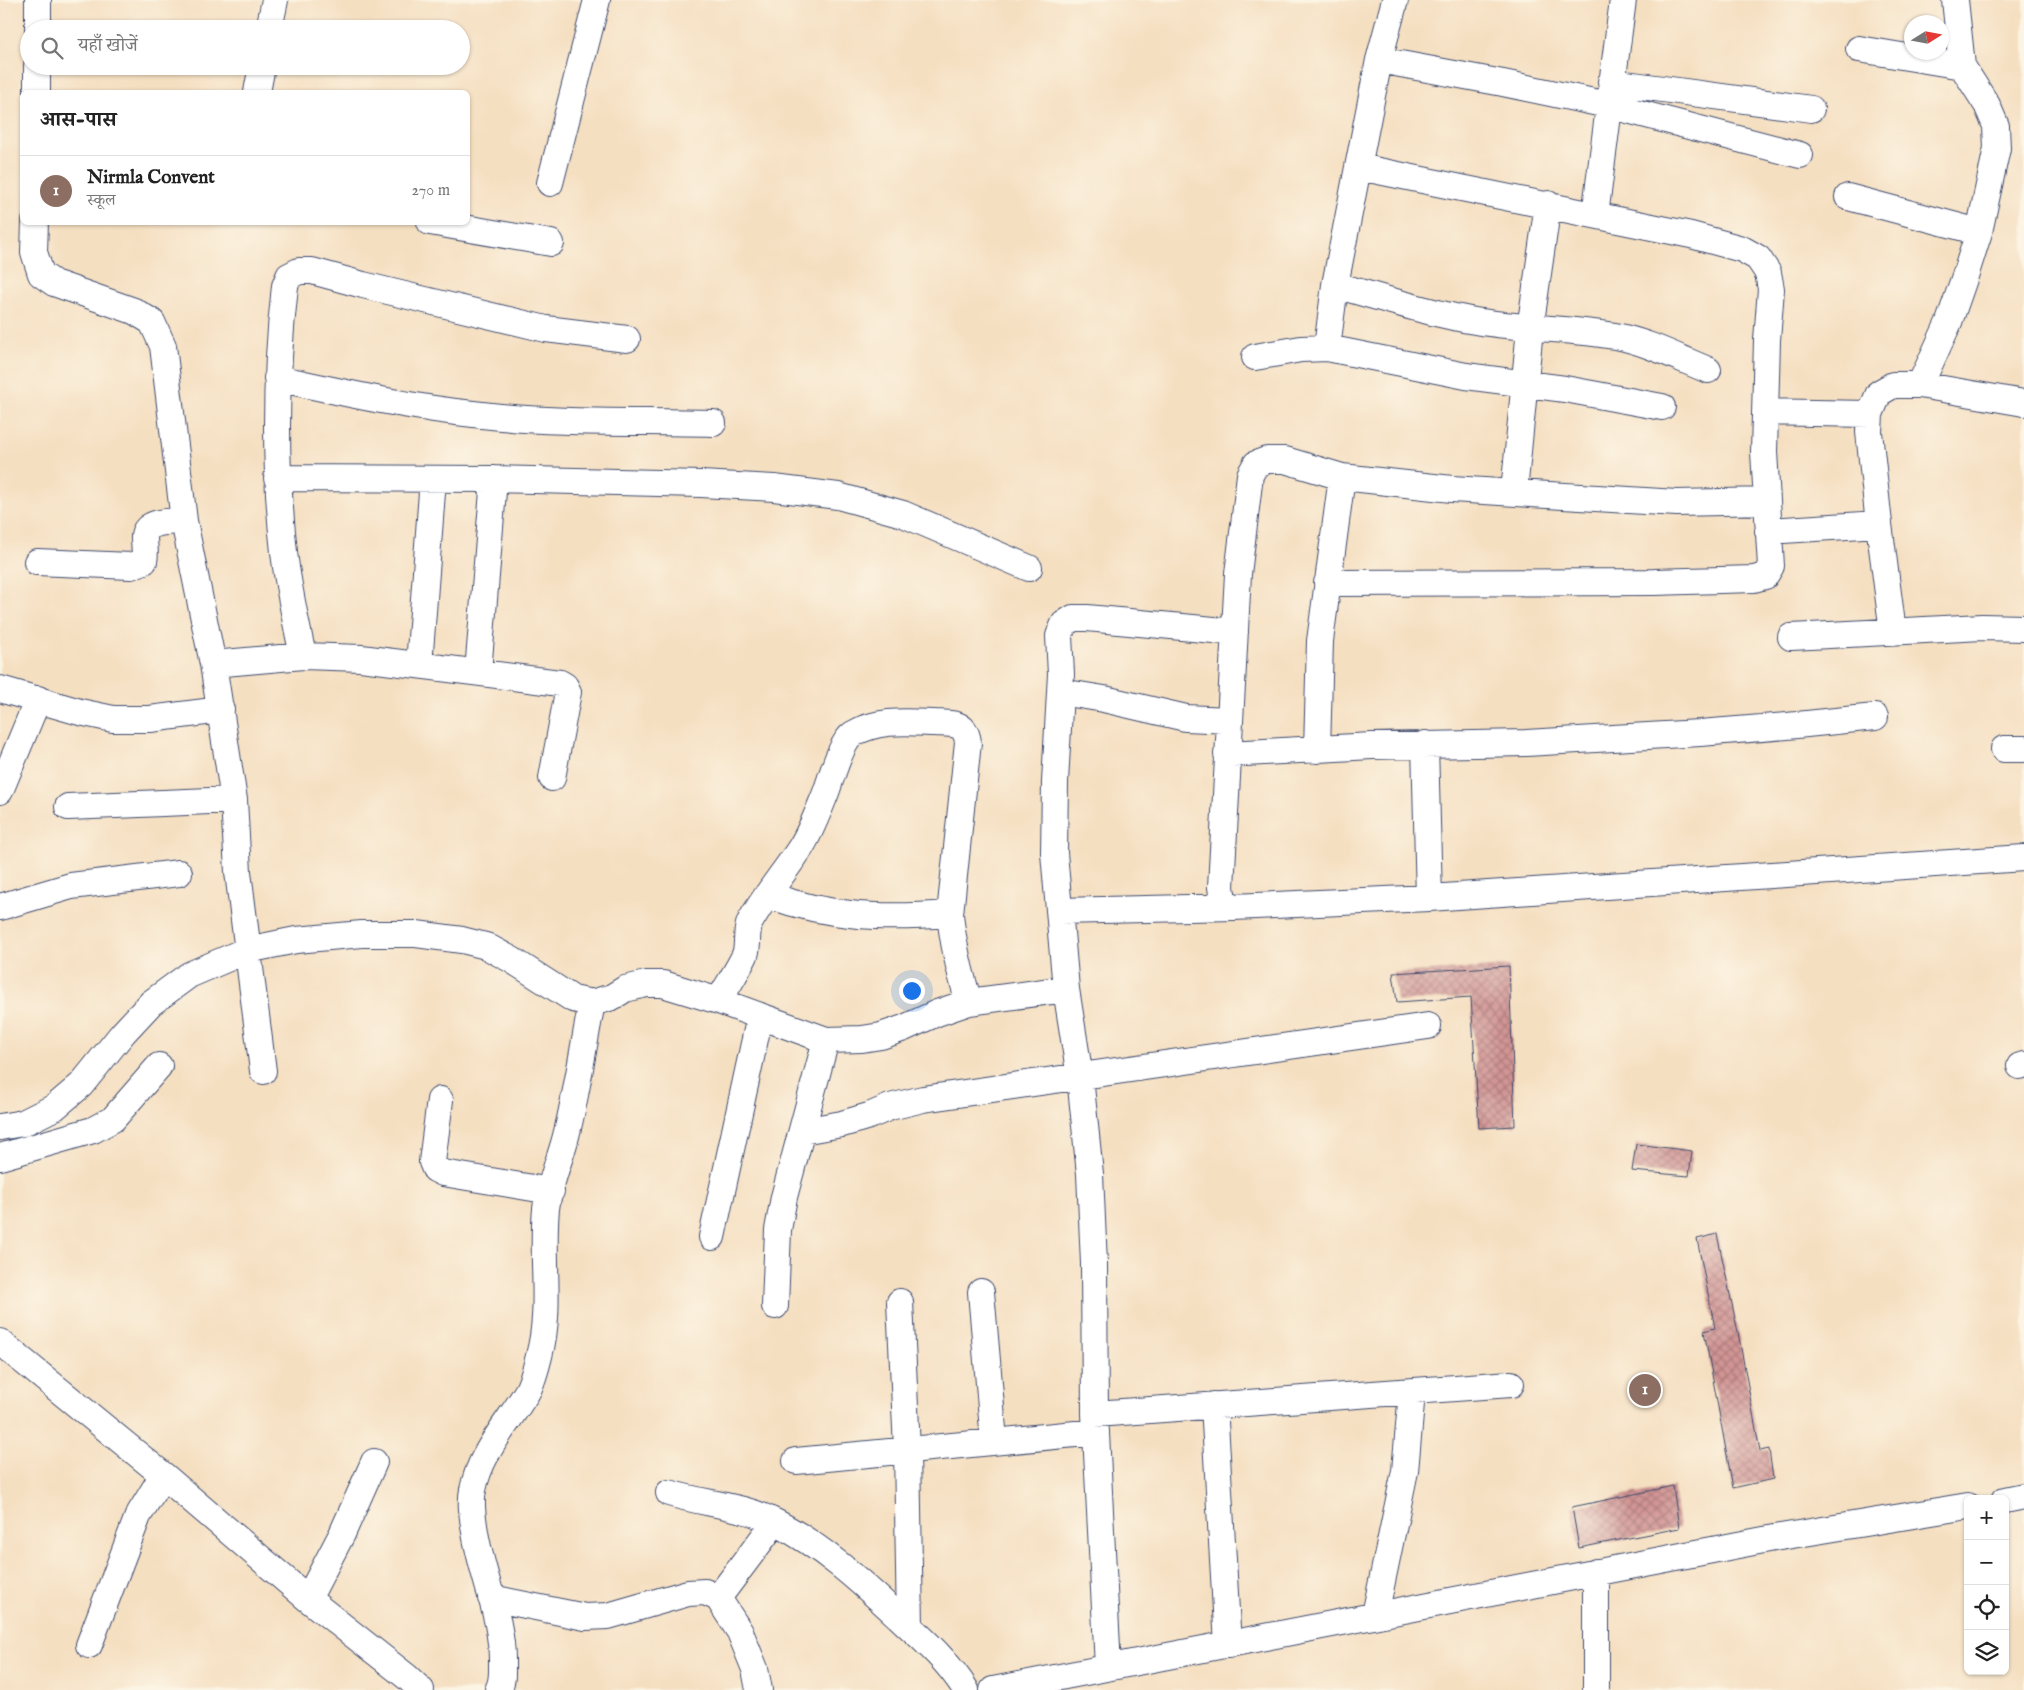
<!DOCTYPE html>
<html lang="hi">
<head>
<meta charset="utf-8">
<style>
  :root { --surface:#fff; --page:#f6f6f6; --text:#222; --muted:#767676; --line:#e0e0e0; --accent:#d1495b }
  body { margin:0; font-family:"IM FELL English","Noto Serif Devanagari",serif; background:var(--page); color:var(--text) }
  .controls { position:absolute; right:15px; bottom:15px; display:grid; overflow:hidden; border-radius:8px; box-shadow:0 1px 4px #0004 }
  .controls button { width:45px; height:45px; display:grid; place-items:center; padding:0; border:0; border-bottom:1px solid var(--line); background:var(--surface); color:var(--text); font:25px sans-serif }
  .compass { position:absolute; left:1904px; top:15px; width:45px; height:45px; border-radius:50%; background:var(--surface); box-shadow:0 1px 4px #0004; rotate:79deg }
  .you { position:absolute; left:911px; top:990px; width:18px; height:18px; margin:-12px; border:4px solid #fff; border-radius:50%; background:#1a73e8; box-shadow:0 0 0 8px #1a73e833 }
  .badge { display:grid; place-items:center; width:32px; height:32px; border-radius:50%; background:var(--accent); color:#fff; font-size:16px; font-weight:700 }
  .pin { position:absolute; translate:-50% -50%; border:2px solid #fff; box-shadow:0 1px 5px #0006 }
  .list { margin:0; padding:0; list-style:none }
  h2 { display:flex; justify-content:space-between; align-items:center; height:65px; margin:0; padding:0 20px; font-size:21px }
  h2 small { font-size:16px; font-weight:400; color:var(--muted) }
  .list li { display:grid; grid-template-columns:32px 1fr auto; gap:15px; align-items:center; box-sizing:border-box; height:70px; padding:0 20px; border-top:1px solid var(--line) }
  .list b { display:block; font-size:19px; white-space:nowrap }
  .list p { margin:0; font-size:16px; white-space:nowrap; color:var(--muted) }
  .list em { font-size:16px; font-style:normal; color:var(--muted) }
  .icon { flex:none; width:28px; height:28px; fill:none; stroke:currentColor; stroke-width:2; stroke-linecap:round; stroke-linejoin:round }
  .map { position:relative; flex:none; width:2024px; height:1690px; overflow:hidden }
  .search { position:absolute; background:var(--surface); box-shadow:0 1px 4px #0004; left:20px; top:20px; width:450px; height:55px; display:flex; align-items:center; gap:12px; box-sizing:border-box; padding:0 18px; border-radius:28px; color:var(--muted); font-size:19px }
  .panel { position:absolute; background:var(--surface); box-shadow:0 1px 4px #0004; left:20px; top:90px; width:450px; height:135px; border-radius:8px }
  .map>svg:first-child { display:block }
  .building { fill:url(#building-cross-hatch) }
  .lines { fill:none; stroke-linecap:round; stroke-linejoin:round }
  .minor-casing { stroke:#3c496d; stroke-width:28 }
  .minor { stroke:#fff; stroke-width:26 }
</style>
</head>
<body>
<div class="map">
<svg width="2024" height="1690" viewBox="0 0 2024 1690">
  <defs>
    <pattern id="building-cross-hatch" width="8" height="8" patternUnits="userSpaceOnUse" patternTransform="scale(1.25)"><rect width="8" height="8" fill="#d29594"/><path d="M0 0l8 8M0 8l8-8" fill="none" stroke="#aa7a7c"/></pattern>
  </defs>
  <rect width="100%" height="100%" fill="#fcf5e5"/>
  <filter id="ink" filterUnits="userSpaceOnUse"><feTurbulence type="fractalNoise" baseFrequency=".02" numOctaves="2"/><feDisplacementMap in="SourceGraphic" scale="10" xChannelSelector="R" yChannelSelector="G"/><feConvolveMatrix kernelMatrix="1 2 1 2 8 2 1 2 1" color-interpolation-filters="sRGB"/></filter>
  <filter id="wash" filterUnits="userSpaceOnUse"><feTurbulence type="fractalNoise" baseFrequency=".0096" numOctaves="4" result="noise"/><feDisplacementMap in="SourceGraphic" scale="20" xChannelSelector="R" yChannelSelector="G"/><feGaussianBlur stdDeviation="1.12" result="paint"/><feColorMatrix in="noise" values="0 0 0 0 0 0 0 0 0 0 0 0 0 0 0 0 0 1.4 0 .05"/><feComposite in="paint" operator="in"/></filter>
  <g filter="url(#wash)">
    <rect width="100%" height="100%" fill="#f5dfc1"/>
    <g id="blocks">
      <path class="building" d="M 1509,966 L 1515,1126 L 1479,1128 L 1471,997 L 1397,1002 L 1393,973 Z
        M 1636,1144 L 1692,1151 L 1689,1176 L 1632,1171 Z
        M 1717,1234 L 1738,1332 L 1760,1451 L 1769,1449 L 1773,1479 L 1733,1488 L 1704,1331 L 1715,1328 L 1697,1239 Z
        M 1673,1486 L 1679,1528 L 1579,1548 L 1572,1507 Z"/>
    </g>
  </g>
  <g filter="url(#ink)">
    <use href="#blocks" fill-opacity="0" stroke="#3c496d" stroke-width="1"/>
    <g class="lines">
      <g class="minor-casing">
        <path id="minor" d="M 38,29 L 38,0
          M 269,29 L 275,0
          M 1859,49 L 1962,66
          M 1379,60 L 1503,83 L 1608,105 L 1800,155
          M 1611,82 L 1811,109
          M 37,92 L 37,66
          M 257,92 L 262,66
          M 550,183 L 597,0
          M 1848,197 L 1979,232
          M 1595,215 L 1623,0
          M 35,222 L 34,252 L 41,274 L 54,283 L 134,311 L 152,322 L 163,346 L 184,521 L 213,664 L 234,800 L 238,872 L 263,1071
          M 430,222 L 551,243
          M 1335,285 C 1382,298 1428,313 1475,321 C 1522,329 1569,328 1615,336 C 1648,342 1678,358 1708,370
          M 1327,348 L 1335,285 L 1379,60 L 1395,0
          M 1255,357 L 1301,349 L 1327,348 L 1466,376 L 1565,389 L 1662,407
          M 277,378 C 344,393 412,408 482,415 C 558,424 636,421 713,423
          M 1920,385 L 1949,322 L 1965,276 L 1979,232 L 1997,148 L 1996,126 L 1987,105 L 1962,66 L 1955,0
          M 1765,412 L 1870,414
          M 277,478 L 494,479 L 701,484 L 774,488 L 838,496 L 903,514 L 1029,568
          M 1514,492 L 1530,329 L 1548,204
          M 1767,501 L 1677,503 L 1452,489 L 1342,477 L 1285,460 L 1267,460 L 1256,464 L 1250,475 L 1238,574 L 1221,887 L 1223,900 L 1233,907 L 1429,898 L 2024,858
          M 1768,531 L 1879,524
          M 37,562 L 131,566 L 144,561 C 146,553 144,546 144,537 C 144,520 172,522 184,521
          M 1327,583 L 1654,582 L 1754,579 L 1765,576 L 1771,566 L 1764,452 L 1767,340 L 1771,289 L 1768,273 L 1758,258 L 1742,249 L 1691,235 L 1359,167
          M 1893,632 L 1879,524 L 1869,432 L 1870,414 L 1879,393 L 1893,385 L 1920,385 L 2024,403
          M 1791,637 L 1982,627 L 2024,628
          M 303,656 C 296,622 288,587 284,552 C 274,463 275,375 285,286 L 289,276 L 299,271 L 312,271 L 363,285 L 546,329 L 627,339
          M 213,664 L 303,656 L 361,658 L 560,683 L 565,686 L 568,692 L 552,778
          M 419,665 L 433,479
          M 478,672 L 494,479
          M 0,689 L 80,712 L 113,719 L 150,719 L 221,710
          M 1061,692 L 1104,699 L 1186,718 L 1229,720
          M 1425,744 L 1429,898
          M 2004,749 L 2024,749
          M 1317,750 L 1320,641 L 1342,477
          M 1227,754 L 1372,746 L 1526,743 L 1700,733 L 1787,726 L 1875,717
          M 0,791 L 38,699
          M 68,807 L 234,800
          M 768,895 C 832,918 884,919 950,914
          M 0,907 L 71,886 L 179,873
          M 1059,911 L 1233,907
          M 719,1001 C 727,986 738,970 745,955 C 749,944 745,933 750,922 C 765,895 785,872 801,847 C 811,831 818,812 825,795 C 831,780 840,743 853,734 C 877,719 908,722 934,723 C 952,724 965,721 968,742 L 950,914 C 953,945 960,973 969,1002
          M 2020,1066 L 2024,1065
          M 440,1100 L 432,1162 L 435,1169 L 443,1173 L 551,1191
          M 0,1127 L 23,1123 L 55,1107 L 81,1085 L 123,1033 L 151,1003 L 189,975 L 247,950 L 296,940 L 362,934 L 416,934 L 462,940 L 486,946 L 512,960 L 573,999 L 592,1003 L 612,997 L 625,989 L 646,984 L 663,984 L 719,1001 L 826,1040 L 862,1039 L 881,1036 L 904,1028 L 937,1013 L 969,1002 L 1066,989
          M 802,1131 L 842,1124 L 869,1116 L 890,1107 L 923,1099 L 1428,1026
          M 0,1157 L 93,1130 L 113,1119 L 159,1066
          M 712,1237 L 760,1016
          M 981,1292 L 994,1441
          M 900,1302 L 907,1449 L 910,1627
          M 775,1306 L 778,1230 L 784,1197 L 826,1040
          M 0,1342 L 163,1475 L 308,1599 L 407,1677 L 421,1690
          M 1214,1405 L 1228,1645
          M 1095,1414 L 1511,1384
          M 796,1461 L 1096,1432
          M 669,1493 C 704,1504 742,1505 775,1522 C 822,1546 861,1582 899,1617 C 924,1640 948,1661 966,1690
          M 2005,1500 L 2024,1496
          M 491,1598 L 585,1617 L 608,1616 L 688,1593 L 705,1592 L 718,1598 L 740,1632 L 755,1669 L 759,1690
          M 718,1598 L 775,1522
          M 308,1599 L 342,1534 L 374,1462
          M 1375,1615 L 1405,1471 L 1412,1392
          M 89,1645 L 138,1516 L 163,1475
          M 1108,1667 L 1095,1414 L 1094,1264 L 1090,1174 L 1080,1077 L 1066,989 L 1054,853 L 1055,782 L 1061,674 L 1059,636 L 1064,624 L 1073,618 L 1087,618 L 1235,632
          M 498,1690 C 503,1681 502,1674 502,1664 C 503,1619 482,1576 475,1532 C 473,1519 470,1503 473,1490 C 480,1453 506,1426 525,1395 C 532,1385 536,1368 539,1356 C 552,1308 541,1258 546,1209 C 549,1184 560,1160 566,1136 C 577,1093 583,1047 592,1003
          M 993,1690 L 1774,1538 L 1968,1506
          M 1596,1690 L 1596,1572"/>
      </g>
      <use href="#minor" class="minor"/>
    </g>
  </g>
</svg>
<div class="controls">
<button>+</button>
<button>−</button>
<button><svg class="icon" aria-label="locate" viewBox="0 0 24 24"><circle cx="12" cy="12" r="6"/><path d="M12 2v4M12 18v4M2 12h4M18 12h4"/></svg></button>
<button><svg class="icon" aria-label="layers" viewBox="0 0 24 24"><path d="M12 4l9 5-9 5-9-5zM3 14l9 5 9-5"/></svg></button>
</div>
<svg class="compass" viewBox="-18 -18 36 36"><path d="M0-13l5 13h-10z" fill="#e53935"/><path d="M0 13l5-13h-10z" fill="#767676"/></svg>
<div class="you"></div>
<div class="pin badge" style="left:1645px;top:1390px;background:#8d6e63">1</div>
<div class="search"><svg class="icon" aria-label="search" viewBox="0 0 24 24"><circle cx="10" cy="10" r="6"/><path d="M15 15l6 6"/></svg>यहाँ खोजें</div>
<section class="panel">
<h2>आस-पास<small></small></h2>
<ul class="list">
<li><span class="badge" style="background:#8d6e63">1</span><div><b>Nirmla Convent</b><p>स्कूल</p></div><em>270 m</em></li>
</ul>
</section>
</div>
</body>
</html>
